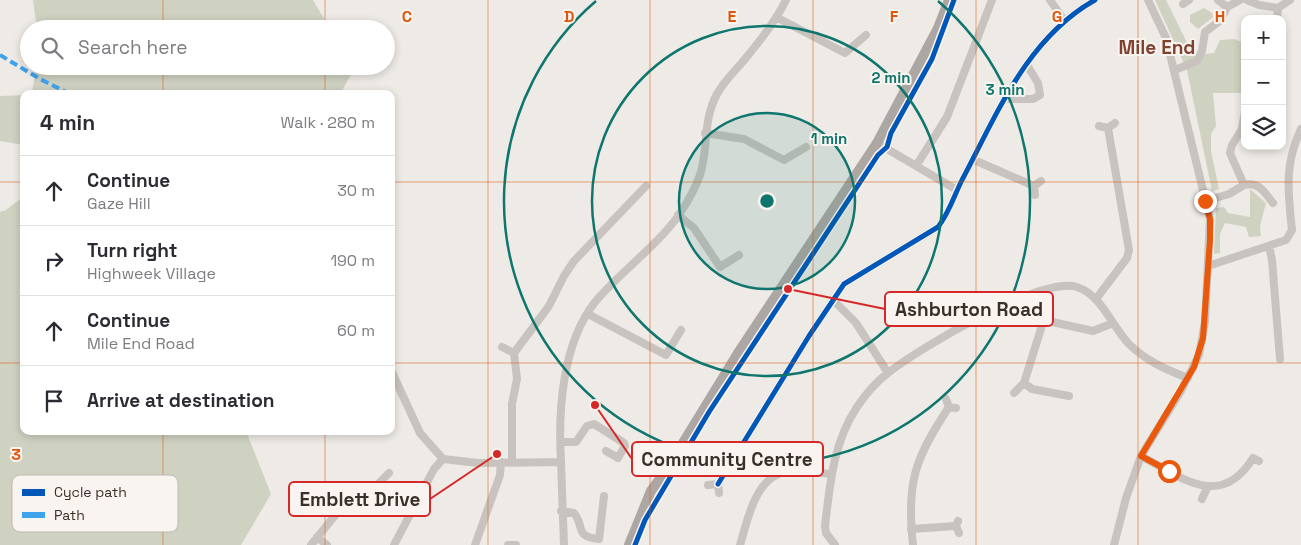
<!DOCTYPE html>
<html lang="en">
<head>
<meta charset="utf-8">
<style>
  :root { --surface:#fff; --page:#f2f2f3; --text:#2b2b33; --muted:#7c7c81; --line:#e1e1e2 }
  body { margin:0; font-family:"Space Grotesk",sans-serif; background:var(--page); color:var(--text) }
  .controls { position:absolute; right:15px; top:15px; display:grid; overflow:hidden; border-radius:10px; box-shadow:0 2px 8px #0003 }
  .controls button { width:45px; height:45px; display:grid; place-items:center; padding:0; border:0; border-bottom:1px solid var(--line); background:var(--surface); color:var(--text); font:25px sans-serif }
  .stop { position:absolute; width:15px; height:15px; margin:-11px; border:4px solid #ea580c; border-radius:50%; background:#fff }
  .stop.end { background:#ea580c; border-color:#fff; box-shadow:0 1px 5px #0008 }
  .list { margin:0; padding:0; list-style:none }
  h2 { display:flex; justify-content:space-between; align-items:center; height:65px; margin:0; padding:0 20px; font-size:21px }
  h2 small { font-size:16px; font-weight:400; color:var(--muted) }
  .list li { display:grid; grid-template-columns:32px 1fr auto; gap:15px; align-items:center; box-sizing:border-box; height:70px; padding:0 20px; border-top:1px solid var(--line) }
  .list b { display:block; font-size:19px; white-space:nowrap }
  .list p { margin:0; font-size:16px; white-space:nowrap; color:var(--muted) }
  .list em { font-size:16px; font-style:normal; color:var(--muted) }
  .icon { flex:none; width:28px; height:28px; fill:none; stroke:currentColor; stroke-width:2; stroke-linecap:round; stroke-linejoin:round }
  .map { position:relative; flex:none; width:1301px; height:545px; overflow:hidden }
  .search { position:absolute; background:var(--surface); box-shadow:0 2px 8px #0003; left:20px; top:20px; width:375px; height:55px; display:flex; align-items:center; gap:12px; box-sizing:border-box; padding:0 18px; border-radius:28px; color:var(--muted); font-size:19px }
  .panel { position:absolute; background:var(--surface); box-shadow:0 2px 8px #0003; left:20px; top:90px; width:375px; height:345px; border-radius:10px }
  .map>svg:first-child { display:block }
  .green { fill:#cfd2c1 }
  .lines { fill:none; stroke-linecap:round; stroke-linejoin:round }
  .minor { stroke:#c8c3be; stroke-width:8 }
  .major { stroke:#ada7a3; stroke-width:10 }
  .quiet { stroke:#3fa3eb; stroke-width:4; stroke-dasharray:8 4; stroke-linecap:butt }
  .cycleway-casing { stroke:#f9f4ef; stroke-width:8 }
  .cycleway { stroke:#0057b8; stroke-width:5 }
  .route { stroke:#ea580c; stroke-width:6 }
  .grid { fill:none; stroke:#df570e; stroke-width:1; stroke-opacity:0.55 }
  .ring { fill:none; stroke:#0f766e; stroke-width:2.5 }
  .labels { text-anchor:middle; stroke-width:4; stroke-linejoin:round; paint-order:stroke }
  .neighbourhood-label { font-size:19px; font-weight:bold; fill:#7f422e; stroke:#f9f4ef }
  .key { fill:#f9f4ef; stroke:#bfb9b4; stroke-width:1 }
  .key-label { font-size:14px; fill:#39302c }
  .grid-label { font-size:16px; text-anchor:middle; font-weight:bold; fill:#df570e; stroke:#f9f4ef; stroke-width:4; stroke-linejoin:round; paint-order:stroke }
  .centre { fill:#0f766e; stroke:#f9f4ef; stroke-width:2.5 }
  .ring-label { font-size:15px; text-anchor:middle; font-weight:bold; fill:#0f766e; stroke:#f9f4ef; stroke-width:4; stroke-linejoin:round; paint-order:stroke }
  .leader { fill:none; stroke:#d62828; stroke-width:2 }
  .callout-dot { fill:#d62828; stroke:#f9f4ef; stroke-width:2 }
  .callout { fill:#f9f4ef; stroke:#d62828; stroke-width:2 }
  .callout-label { font-size:19px; text-anchor:middle; font-weight:bold; fill:#39302c }
</style>
</head>
<body>
<div class="map">
<svg width="1301" height="545" viewBox="0 0 1301 545">
  <rect width="100%" height="100%" fill="#eeeae6"/>
  <path class="green" d="M 33,0 L 313,0 L 330,29 L 37,29 Z
    M 1155,0 L 1166,0 L 1193,55 L 1214,53 L 1220,40 L 1234,39 L 1245,43 L 1245,93 L 1213,93 L 1216,126 L 1211,134 L 1211,151 L 1219,189 L 1212,191 L 1187,70 Z
    M 1204,8 L 1212,13 L 1213,17 L 1198,29 L 1190,22 L 1190,15 Z
    M 36,66 L 348,66 L 352,73 L 340,94 L 32,94 Z
    M 24,95 L 24,145 L 0,141 L 0,96 Z
    M 1250,189 L 1266,203 L 1260,226 L 1261,236 L 1249,237 L 1246,227 L 1225,223 L 1220,234 L 1220,253 L 1214,254 L 1216,208 L 1224,207 L 1228,213 L 1250,217 Z
    M 24,196 L 24,238 L 22,239 L 24,247 L 24,431 L 246,431 L 271,494 L 241,545 L 0,545 L 0,212 L 6,210 Z"/>
  <g class="lines">
    <path class="minor" d="M 1050,0 L 1064,20
      M 1218,0 L 1227,7
      M 1247,0 L 1259,5 L 1278,8 L 1290,0
      M 1183,4 L 1189,0
      M 776,17 L 845,53 L 866,35
      M 1277,19 L 1278,8
      M 1175,70 L 1197,61 L 1202,51 L 1205,32 L 1221,20 L 1227,7 L 1240,0
      M 1004,99 L 1033,99 L 1040,95 L 1038,83 L 1027,65
      M 1099,126 L 1108,128 L 1115,123
      M 705,133 L 744,139 L 784,160 L 806,147
      M 877,143 L 957,190
      M 974,160 L 1034,186
      M 916,166 L 947,117 L 992,0
      M 1244,185 C 1259,181 1264,192 1273,203
      M 1035,195 L 1034,186 L 1041,181
      M 1205,201 L 1229,194 L 1244,185 L 1230,153 L 1232,145 L 1242,129 L 1245,111
      M 678,215 L 694,228 L 720,267 L 739,255
      M 1269,246 L 1272,260 L 1280,359
      M 1208,266 L 1286,240 L 1292,230 C 1288,192 1284,165 1301,129
      M 1031,294 L 1039,315 L 1048,321 L 1093,331 L 1113,323
      M 1096,299 L 1127,258 L 1129,250 L 1108,128
      M 833,300 L 856,323 L 888,373
      M 588,314 L 666,355 L 681,330
      M 1044,319 L 1024,383 L 1032,389 L 1069,396
      M 502,347 L 514,353
      M 391,370 L 420,433 L 443,459 L 478,463 L 561,462 L 564,545
      M 1014,393 L 1024,383
      M 946,399 L 949,407 L 956,408
      M 561,442 L 576,442 L 587,426 L 594,424 L 624,443 L 625,446 L 618,458 L 606,451
      M 1141,456 C 1182,478 1221,510 1253,458 L 1259,461
      M 512,462 L 512,404 L 517,379 L 514,353 L 549,306 L 564,276 L 574,261 L 646,186
      M 561,462 C 558,411 562,344 595,302 C 621,271 655,248 679,215 C 687,203 695,189 700,175 C 709,147 702,122 717,94 C 724,81 736,70 745,59 C 760,41 776,21 786,0
      M 389,473 L 377,485 L 394,503 L 411,512
      M 718,484 L 809,336 L 844,284 L 938,227 C 949,213 954,196 962,180 C 997,114 1027,38 1095,0
      M 708,485 L 718,484 L 719,493
      M 1202,499 L 1207,488
      M 561,511 L 574,513 C 585,526 574,537 599,539 L 604,496
      M 958,521 L 956,526 L 959,533
      M 911,529 L 956,526
      M 317,537 L 327,545
      M 311,545 L 350,497
      M 394,545 L 434,469 L 443,459
      M 475,545 L 500,475 L 501,462
      M 508,545 L 516,545
      M 740,545 C 748,519 755,476 788,471 C 802,469 817,473 831,474
      M 835,545 L 826,533 L 825,526 C 830,484 833,443 857,407 C 865,395 876,382 888,373 C 918,349 1040,276 1077,287 C 1102,295 1112,327 1129,344 C 1146,361 1167,370 1188,378
      M 913,545 C 906,483 915,458 949,407
      M 1114,545 L 1126,498 L 1141,456 L 1181,391 L 1199,355 L 1205,322 L 1210,219 L 1166,38 L 1148,0"/>
    <path class="major" d="M 629,545 L 651,491 L 667,469 L 738,353 L 877,143 L 938,28 L 949,0"/>
    <path class="quiet" d="M 0,55 L 40,79 L 70,94"/>
    <g class="cycleway-casing">
      <path id="cycleway" d="M 718,484 L 809,336 L 844,284 L 938,227 C 949,213 954,196 962,180 C 997,114 1027,38 1095,0
        M 635,545 L 645,520 L 709,412 L 878,155 L 887,147 L 891,133 L 932,59 L 954,0"/>
    </g>
    <use href="#cycleway" class="cycleway"/>
  </g>
  <g class="lines">
    <path class="route" d="M 1169,471 L 1141,456 L 1194,367 L 1203,338 L 1210,240 L 1210,219 L 1205,201"/>
  </g>
  <path class="grid" d="M 163,0 L 163,29M 325,0 L 325,29M 488,0 L 488,545M 650,0 L 650,545M 813,0 L 813,545M 976,0 L 976,545M 1138,0 L 1138,545M 163,66 L 163,94M 325,66 L 325,94M 0,182 L 24,182M 391,182 L 1301,182M 0,363 L 24,363M 391,363 L 1301,363M 163,431 L 163,545M 325,431 L 325,545"/>
  <circle cx="767" cy="201" r="88" fill="#0f766e" fill-opacity=".12"/>
  <g class="ring">
    <circle cx="767" cy="201" r="88"/>
    <circle cx="767" cy="201" r="175"/>
    <path d="M938 1A263 263 0 1 1 596 1"/>
  </g>
  <g class="labels">
    <g class="neighbourhood-label">
      <text x="1157" y="54">Mile End</text>
    </g>
  </g>
  <rect x="12" y="475" width="166" height="57" rx="8" class="key"/>
  <rect x="22" y="489" width="23" height="7" fill="#0057b8"/>
  <rect x="22" y="512" width="23" height="6" fill="#3fa3eb"/>
  <g class="key-label">
    <text x="54" y="497">Cycle path</text>
    <text x="54" y="520">Path</text>
  </g>
  <g class="grid-label">
    <text x="407" y="22">C</text>
    <text x="569" y="22">D</text>
    <text x="732" y="22">E</text>
    <text x="894" y="22">F</text>
    <text x="1057" y="22">G</text>
    <text x="1220" y="22">H</text>
    <text x="16" y="460">3</text>
  </g>
  <circle cx="767" cy="201" r="8" class="centre"/>
  <g class="ring-label">
    <text x="891" y="83">2 min</text>
    <text x="1005" y="95">3 min</text>
    <text x="829" y="144">1 min</text>
  </g>
  <path class="leader" d="M788 289L885 309M595 405L632 459M497 454L430 499"/>
  <g class="callout-dot">
    <circle cx="788" cy="289" r="5"/>
    <circle cx="595" cy="405" r="5"/>
    <circle cx="497" cy="454" r="5"/>
  </g>
  <g class="callout">
    <rect x="885" y="292" width="168" height="34" rx="5"/>
    <rect x="632" y="442" width="191" height="34" rx="5"/>
    <rect x="289" y="482" width="141" height="34" rx="5"/>
  </g>
  <g class="callout-label">
    <text x="969" y="316">Ashburton Road</text>
    <text x="727" y="466">Community Centre</text>
    <text x="360" y="506">Emblett Drive</text>
  </g>
</svg>
<div class="controls">
<button>+</button>
<button>−</button>
<button><svg class="icon" aria-label="layers" viewBox="0 0 24 24"><path d="M12 4l9 5-9 5-9-5zM3 14l9 5 9-5"/></svg></button>
</div>
<div class="stop" style="left:1169px;top:471px"></div>
<div class="stop end" style="left:1205px;top:201px"></div>
<div class="search"><svg class="icon" aria-label="search" viewBox="0 0 24 24"><circle cx="10" cy="10" r="6"/><path d="M15 15l6 6"/></svg>Search here</div>
<section class="panel">
<h2>4 min<small>Walk · 280 m</small></h2>
<ul class="list">
<li><svg class="icon" aria-label="ahead" viewBox="0 0 24 24"><path d="M12 20V5M6 11l6-6 6 6"/></svg><div><b>Continue</b><p>Gaze Hill</p></div><em>30 m</em></li>
<li><svg class="icon" aria-label="right" viewBox="0 0 24 24"><path d="M7 20v-9h11M14 6l5 5-5 5"/></svg><div><b>Turn right</b><p>Highweek Village</p></div><em>190 m</em></li>
<li><svg class="icon" aria-label="ahead" viewBox="0 0 24 24"><path d="M12 20V5M6 11l6-6 6 6"/></svg><div><b>Continue</b><p>Mile End Road</p></div><em>60 m</em></li>
<li><svg class="icon" aria-label="arrive" viewBox="0 0 24 24"><path d="M6 21V4h12l-3 4 3 4H6"/></svg><div><b>Arrive at destination</b></div></li>
</ul>
</section>
</div>
</body>
</html>
